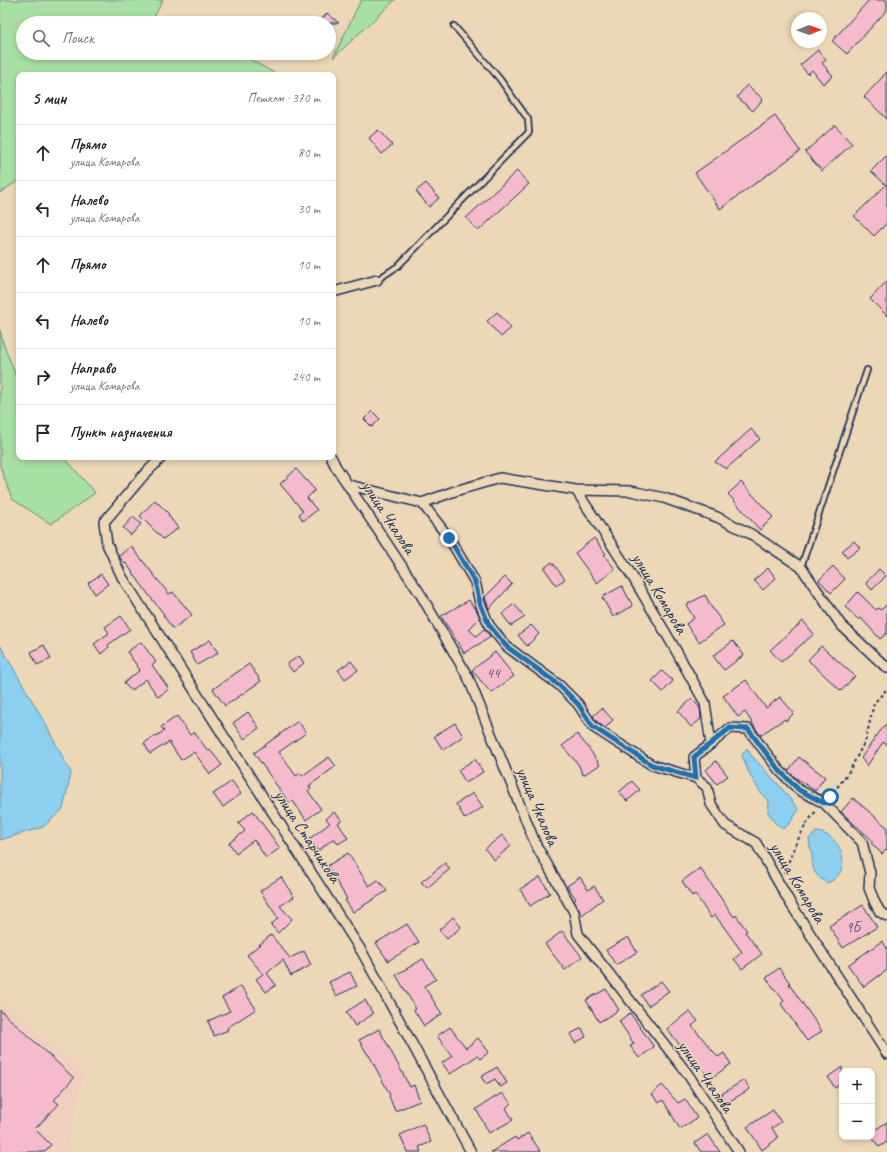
<!DOCTYPE html>
<html lang="ru">
<head>
<meta charset="utf-8">
<style>
  :root { --surface:#fff; --page:#f6f6f6; --text:#222; --muted:#767676; --line:#e0e0e0 }
  body { margin:0; font-family:Caveat,sans-serif; background:var(--page); color:var(--text) }
  .controls { position:absolute; right:12px; bottom:12px; display:grid; overflow:hidden; border-radius:8px; box-shadow:0 2px 6px #0003 }
  .controls button { width:36px; height:36px; display:grid; place-items:center; padding:0; border:0; border-bottom:1px solid var(--line); background:var(--surface); color:var(--text); font:20px sans-serif }
  .compass { position:absolute; left:791px; top:12px; width:36px; height:36px; border-radius:50%; background:var(--surface); box-shadow:0 2px 6px #0003; rotate:89deg }
  .stop { position:absolute; width:12px; height:12px; margin:-9px; border:3px solid #1f6fb2; border-radius:50%; background:#fff }
  .stop.end { background:#1f6fb2; border-color:#fff; box-shadow:0 1px 4px #0008 }
  .list { margin:0; padding:0; list-style:none }
  h2 { display:flex; justify-content:space-between; align-items:center; height:52px; margin:0; padding:0 16px; font-size:17px }
  h2 small { font-size:13px; font-weight:400; color:var(--muted) }
  .list li { display:grid; grid-template-columns:26px 1fr auto; gap:12px; align-items:center; box-sizing:border-box; height:56px; padding:0 16px; border-top:1px solid var(--line) }
  .list b { display:block; font-size:15px; white-space:nowrap }
  .list p { margin:0; font-size:13px; white-space:nowrap; color:var(--muted) }
  .list em { font-size:13px; font-style:normal; color:var(--muted) }
  .icon { flex:none; width:22px; height:22px; fill:none; stroke:currentColor; stroke-width:2; stroke-linecap:round; stroke-linejoin:round }
  .map { position:relative; flex:none; width:887px; height:1152px; overflow:hidden }
  .search { position:absolute; background:var(--surface); box-shadow:0 2px 6px #0003; left:16px; top:16px; width:320px; height:44px; display:flex; align-items:center; gap:10px; box-sizing:border-box; padding:0 14px; border-radius:22px; color:var(--muted); font-size:15px }
  .panel { position:absolute; background:var(--surface); box-shadow:0 2px 6px #0003; left:16px; top:72px; width:320px; height:388px; border-radius:8px }
  .map>svg:first-child { display:block }
  .built { fill:#efcfbd }
  .green { fill:#a8dfa3; stroke:#628780 }
  .water { fill:#8ccfee; stroke:#5f8fb4 }
  .building { fill:#f5bbcc; stroke:#1b2f5e }
  .lines { fill:none; stroke-linecap:round; stroke-linejoin:round }
  .service-casing { stroke:#1b2f5e; stroke-width:8 }
  .minor-casing { stroke:#1b2f5e; stroke-width:12 }
  .path { stroke:#1b2f5e; stroke-width:2; stroke-dasharray:3 3; stroke-linecap:butt }
  .service { stroke:#ecd8b6; stroke-width:4.5 }
  .minor { stroke:#ecd8b6; stroke-width:9 }
  .route { stroke:#1f6fb2; stroke-width:5 }
  .labels { text-anchor:middle; stroke-width:3; stroke-linejoin:round; paint-order:stroke }
  .number-label { font-size:15px; fill:#52527a }
  .street-label { font-size:17px; fill:#1b2f5e; stroke:#ecd8b6 }
</style>
</head>
<body>
<div class="map">
<svg width="887" height="1152" viewBox="0 0 887 1152">
  <rect width="100%" height="100%" fill="#ecd8b6"/>
  <filter id="ink" filterUnits="userSpaceOnUse"><feTurbulence type="fractalNoise" baseFrequency=".025" numOctaves="2"/><feDisplacementMap in="SourceGraphic" scale="8" xChannelSelector="R" yChannelSelector="G"/><feConvolveMatrix kernelMatrix="1 2 1 2 8 2 1 2 1" color-interpolation-filters="sRGB"/></filter>
  <g filter="url(#ink)">
    <path class="built" d="M 0,999 L 84,1073 L 67,1146 L 72,1152 L 0,1152 Z"/>
    <path class="green" d="M 0,0 L 163,0 L 151,23 L 23,23 L 23,53 L 235,53 L 240,54 L 278,75 L 19,75 L 19,180 L 0,193 Z
      M 361,0 L 395,0 L 333,58 Z
      M 0,330 L 3,343 L 19,384 L 19,457 L 64,457 L 95,493 L 51,524 L 12,499 L 0,466 Z"/>
    <path class="water" d="M 0,645 L 45,723 L 71,773 L 63,809 L 43,827 L 0,840 Z
      M 747,748 L 751,755 L 779,785 L 799,810 L 789,824 L 783,829 L 775,823 L 768,812 L 769,802 C 756,788 748,773 742,755 Z
      M 816,832 C 841,833 856,872 827,883 C 815,875 813,873 812,858 C 812,852 809,845 809,839 Z"/>
    <path class="building" d="M 869,0 L 887,0 L 887,10 L 847,54 L 832,41 Z
      M 327,13 L 339,23 L 319,23 Z
      M 818,50 L 826,60 L 822,63 L 833,76 L 823,84 L 812,70 L 808,74 L 800,65 Z
      M 887,72 L 887,119 L 864,97 Z
      M 747,85 L 763,99 L 753,111 L 737,97 Z
      M 775,116 L 800,151 L 720,209 L 695,173 Z
      M 835,125 L 852,144 L 822,171 L 805,152 Z
      M 378,130 L 392,145 L 382,154 L 369,138 Z
      M 887,155 L 887,223 L 874,236 L 854,216 L 886,185 L 871,171 Z
      M 517,171 L 529,184 L 478,231 L 466,218 Z
      M 426,183 L 439,198 L 429,207 L 416,191 Z
      M 887,281 L 887,316 L 870,299 Z
      M 497,312 L 511,328 L 501,337 L 487,321 Z
      M 372,411 L 380,419 L 372,427 L 364,419 Z
      M 751,429 L 760,439 L 726,469 L 715,462 Z
      M 296,469 L 315,490 L 307,498 L 317,510 L 303,521 L 299,514 L 303,511 L 280,484 Z
      M 741,482 L 773,517 L 760,530 L 728,494 Z
      M 155,500 L 169,514 L 168,515 L 178,528 L 163,539 L 140,516 Z
      M 133,517 L 141,524 L 131,535 L 123,528 Z
      M 594,538 L 606,554 L 604,555 L 615,569 L 597,583 L 575,553 Z
      M 854,541 L 860,548 L 847,558 L 842,551 Z
      M 131,546 L 169,594 L 173,592 L 192,615 L 173,629 L 163,615 L 164,614 L 151,598 L 126,563 L 125,564 L 119,556 Z
      M 552,562 L 565,579 L 556,585 L 544,568 Z
      M 833,566 L 845,579 L 831,593 L 819,580 Z
      M 768,568 L 776,578 L 763,590 L 754,580 Z
      M 879,569 L 886,576 L 872,590 L 866,583 Z
      M 101,574 L 108,584 L 95,594 L 88,583 Z
      M 505,577 L 512,584 L 489,609 L 485,597 Z
      M 622,586 L 633,606 L 613,617 L 602,597 Z
      M 858,592 L 876,610 L 878,608 L 881,610 L 887,604 L 887,633 L 880,639 L 861,618 L 859,620 L 845,607 Z
      M 705,595 L 709,602 L 708,602 L 724,625 L 699,642 L 686,624 L 694,618 L 686,605 Z
      M 469,600 L 474,608 L 475,607 L 480,618 L 469,629 L 476,636 L 484,629 L 491,637 L 464,653 L 441,616 Z
      M 514,604 L 525,617 L 511,626 L 502,614 Z
      M 121,616 L 130,629 L 108,645 L 109,647 L 101,654 L 94,644 L 109,633 L 105,627 Z
      M 803,621 L 814,634 L 781,662 L 770,650 Z
      M 531,625 L 539,634 L 527,646 L 518,635 Z
      M 210,640 L 218,653 L 197,665 L 190,652 Z
      M 733,641 L 744,655 L 724,670 L 713,656 Z
      M 141,642 L 156,662 L 152,665 L 169,689 L 158,697 L 146,679 L 131,691 L 124,683 L 140,670 L 127,652 Z
      M 44,645 L 51,659 L 37,665 L 31,652 Z
      M 821,646 L 855,676 L 841,691 L 808,660 Z
      M 495,652 L 514,676 L 491,693 L 472,670 Z
      M 299,656 L 304,663 L 293,672 L 287,664 Z
      M 351,661 L 358,670 L 345,679 L 338,670 Z
      M 249,664 L 261,681 L 225,706 L 213,689 Z
      M 662,671 L 673,681 L 663,692 L 652,681 Z
      M 746,680 L 766,708 L 780,697 L 794,713 L 786,721 L 785,719 L 760,735 L 745,712 L 738,717 L 723,696 Z
      M 692,699 L 700,708 L 701,719 L 691,727 L 678,711 Z
      M 602,708 L 613,720 L 605,728 L 598,723 L 593,716 Z
      M 248,712 L 259,728 L 244,739 L 233,723 Z
      M 177,716 L 190,735 L 194,732 L 208,751 L 210,750 L 222,765 L 210,774 L 194,752 L 181,760 L 169,742 L 150,754 L 144,743 L 164,731 L 161,727 Z
      M 298,721 L 306,733 L 279,752 L 296,776 L 300,773 L 302,776 L 329,757 L 336,766 L 309,786 L 311,789 L 308,791 L 321,809 L 306,820 L 293,801 L 289,803 L 254,753 Z
      M 455,723 L 463,736 L 443,750 L 434,736 Z
      M 887,723 L 887,745 L 883,742 L 867,766 L 861,758 L 878,734 Z
      M 577,734 L 587,746 L 600,765 L 583,775 L 578,764 L 562,746 Z
      M 799,757 L 825,777 L 815,791 L 796,778 L 788,771 Z
      M 475,759 L 483,772 L 466,783 L 458,770 Z
      M 716,761 L 728,776 L 717,784 L 706,770 Z
      M 232,781 L 241,794 L 223,807 L 213,794 Z
      M 632,781 L 640,790 L 627,801 L 619,792 Z
      M 473,793 L 483,807 L 465,819 L 456,804 Z
      M 853,798 L 887,827 L 887,849 L 882,854 L 871,843 L 873,841 L 841,812 Z
      M 253,811 L 280,848 L 266,858 L 254,840 L 236,853 L 229,843 L 245,831 L 238,823 Z
      M 334,812 L 342,820 L 338,823 L 348,838 L 338,844 L 334,838 L 318,851 L 309,839 L 330,823 L 326,819 Z
      M 502,835 L 511,846 L 494,860 L 485,849 Z
      M 348,853 L 369,886 L 378,880 L 387,891 L 353,912 L 345,900 L 347,899 L 327,866 Z
      M 445,863 L 450,869 L 427,888 L 421,882 Z
      M 700,868 L 734,917 L 736,915 L 747,931 L 745,932 L 762,954 L 742,969 L 734,959 L 742,952 L 715,915 L 711,918 L 695,894 L 692,896 L 682,881 Z
      M 281,877 L 294,897 L 280,906 L 292,919 L 278,933 L 271,925 L 278,918 L 260,891 Z
      M 540,877 L 550,893 L 530,906 L 520,889 Z
      M 580,877 L 588,890 L 594,886 L 603,899 L 582,915 L 574,901 L 576,899 L 567,886 Z
      M 863,905 L 877,927 L 843,948 L 829,926 Z
      M 453,917 L 461,927 L 447,939 L 439,930 Z
      M 407,924 L 419,942 L 388,961 L 376,943 Z
      M 562,931 L 582,957 L 565,970 L 545,944 Z
      M 271,935 L 290,958 L 304,951 L 311,965 L 291,976 L 283,960 L 267,973 L 276,985 L 266,992 L 256,979 L 263,974 L 247,955 Z
      M 628,937 L 637,952 L 616,965 L 606,950 Z
      M 882,941 L 887,948 L 887,970 L 864,987 L 848,965 Z
      M 423,959 L 436,979 L 424,986 L 442,1014 L 424,1026 L 414,1010 L 416,1009 L 396,975 Z
      M 779,968 L 790,983 L 789,984 L 822,1031 L 807,1041 L 781,1004 L 784,1001 L 766,978 Z
      M 350,972 L 357,986 L 336,996 L 329,982 Z
      M 661,981 L 669,991 L 648,1006 L 641,995 Z
      M 241,986 L 256,1009 L 227,1028 L 228,1030 L 214,1036 L 208,1021 L 230,1011 L 222,998 Z
      M 606,989 L 619,1010 L 599,1022 L 586,1000 Z
      M 365,1000 L 373,1014 L 355,1026 L 346,1012 Z
      M 0,1010 L 74,1078 L 54,1100 L 59,1104 L 35,1129 L 51,1145 L 44,1152 L 0,1152 Z
      M 689,1011 L 698,1021 L 692,1026 L 718,1057 L 724,1053 L 731,1064 L 710,1079 L 697,1062 L 685,1048 L 683,1049 L 667,1029 Z
      M 630,1013 L 654,1047 L 639,1058 L 630,1046 L 634,1044 L 619,1021 Z
      M 450,1027 L 466,1048 L 478,1038 L 489,1052 L 480,1059 L 477,1056 L 450,1074 L 442,1063 L 452,1056 L 437,1036 Z
      M 582,1028 L 586,1037 L 575,1043 L 570,1034 Z
      M 379,1029 L 410,1087 L 414,1085 L 420,1101 L 395,1111 L 389,1096 L 390,1095 L 369,1055 L 368,1055 L 359,1040 Z
      M 497,1067 L 507,1083 L 500,1087 L 495,1079 L 486,1084 L 481,1077 Z
      M 842,1067 L 842,1083 L 835,1088 L 828,1077 Z
      M 744,1080 L 750,1089 L 725,1104 L 720,1095 Z
      M 662,1085 L 678,1103 L 685,1099 L 697,1118 L 680,1129 L 663,1100 L 659,1103 L 652,1094 Z
      M 502,1093 L 511,1103 L 506,1108 L 513,1120 L 489,1133 L 476,1109 Z
      M 773,1110 L 781,1122 L 772,1128 L 778,1138 L 762,1150 L 747,1127 Z
      M 887,1122 L 887,1142 L 879,1147 L 872,1137 L 872,1132 Z
      M 423,1124 L 431,1142 L 419,1147 L 421,1152 L 407,1152 L 400,1135 Z
      M 528,1133 L 541,1152 L 491,1152 L 515,1137 L 517,1140 Z
      M 708,1134 L 720,1152 L 701,1152 L 695,1143 Z"/>
    <g class="lines">
      <g class="service-casing">
        <path id="service" d="M 377,280 L 398,266 L 529,132 L 528,119 L 499,78 L 454,26
          M 801,567 L 867,370"/>
      </g>
      <g class="minor-casing">
        <path id="minor" d="M 333,292 L 377,280
          M 162,457 L 143,476 L 104,522 L 107,544 L 122,577 L 362,952 L 471,1152
          M 331,457 L 336,467 L 421,595 L 468,677 L 536,845 L 574,912 L 578,934 L 687,1073 L 739,1152
          M 349,485 L 422,503 L 455,491 L 500,478 L 576,490 L 631,491 L 664,498 L 717,517 L 751,534 L 801,567 L 841,625 L 887,668
          M 576,490 L 632,576 L 674,647 L 705,703 L 711,744 L 730,728 L 748,729 L 779,770 L 799,790 L 824,803 L 862,842 L 870,873 L 869,888 L 875,903 L 880,912 L 887,916
          M 422,503 L 449,538 L 475,582 L 480,603 L 489,625 L 506,646 L 559,685 L 578,704 L 593,727 L 652,765 L 696,778 L 707,787 L 711,804 L 725,825 L 756,843 L 789,901 L 887,1054
          M 696,778 L 694,757 L 711,744"/>
      </g>
      <path class="path" d="M 830,797 L 850,770 L 866,739 L 874,703 L 887,689
        M 784,873 C 793,851 801,828 817,810"/>
      <use href="#service" class="service"/>
      <use href="#minor" class="minor"/>
    </g>
  </g>
  <g class="lines" filter="url(#ink)">
    <path class="route" d="M 449,538 L 475,582 L 480,603 L 489,625 L 506,646 L 559,685 L 578,704 L 593,727 L 652,765 L 696,778 L 694,757 L 730,728 L 748,729 L 779,770 L 799,790 L 824,803 L 830,797"/>
  </g>
  <g class="labels">
    <g class="number-label">
      <text x="493" y="678">44</text>
      <text x="853" y="932">9Б</text>
    </g>
    <g class="street-label">
      <text transform="translate(389 517) rotate(57)" y="6">улица Чкалова</text>
      <text transform="translate(660 593) rotate(59)" y="6">улица Комарова</text>
      <text transform="translate(538 806) rotate(67)" y="6">улица Чкалова</text>
      <text transform="translate(308 836) rotate(57)" y="6">улица Старчикова</text>
      <text transform="translate(798 882) rotate(59)" y="6">улица Комарова</text>
      <text transform="translate(706 1076) rotate(55)" y="6">улица Чкалова</text>
    </g>
  </g>
</svg>
<div class="controls">
<button>+</button>
<button>−</button>
</div>
<svg class="compass" viewBox="-18 -18 36 36"><path d="M0-13l5 13h-10z" fill="#e53935"/><path d="M0 13l5-13h-10z" fill="#767676"/></svg>
<div class="stop" style="left:830px;top:797px"></div>
<div class="stop end" style="left:449px;top:538px"></div>
<div class="search"><svg class="icon" aria-label="search" viewBox="0 0 24 24"><circle cx="10" cy="10" r="6"/><path d="M15 15l6 6"/></svg>Поиск</div>
<section class="panel">
<h2>5 мин<small>Пешком · 370 m</small></h2>
<ul class="list">
<li><svg class="icon" aria-label="ahead" viewBox="0 0 24 24"><path d="M12 20V5M6 11l6-6 6 6"/></svg><div><b>Прямо</b><p>улица Комарова</p></div><em>80 m</em></li>
<li><svg class="icon" aria-label="left" viewBox="0 0 24 24"><path d="M17 20v-9H6M10 6l-5 5 5 5"/></svg><div><b>Налево</b><p>улица Комарова</p></div><em>30 m</em></li>
<li><svg class="icon" aria-label="ahead" viewBox="0 0 24 24"><path d="M12 20V5M6 11l6-6 6 6"/></svg><div><b>Прямо</b></div><em>10 m</em></li>
<li><svg class="icon" aria-label="left" viewBox="0 0 24 24"><path d="M17 20v-9H6M10 6l-5 5 5 5"/></svg><div><b>Налево</b></div><em>10 m</em></li>
<li><svg class="icon" aria-label="right" viewBox="0 0 24 24"><path d="M7 20v-9h11M14 6l5 5-5 5"/></svg><div><b>Направо</b><p>улица Комарова</p></div><em>240 m</em></li>
<li><svg class="icon" aria-label="arrive" viewBox="0 0 24 24"><path d="M6 21V4h12l-3 4 3 4H6"/></svg><div><b>Пункт назначения</b></div></li>
</ul>
</section>
</div>
</body>
</html>
